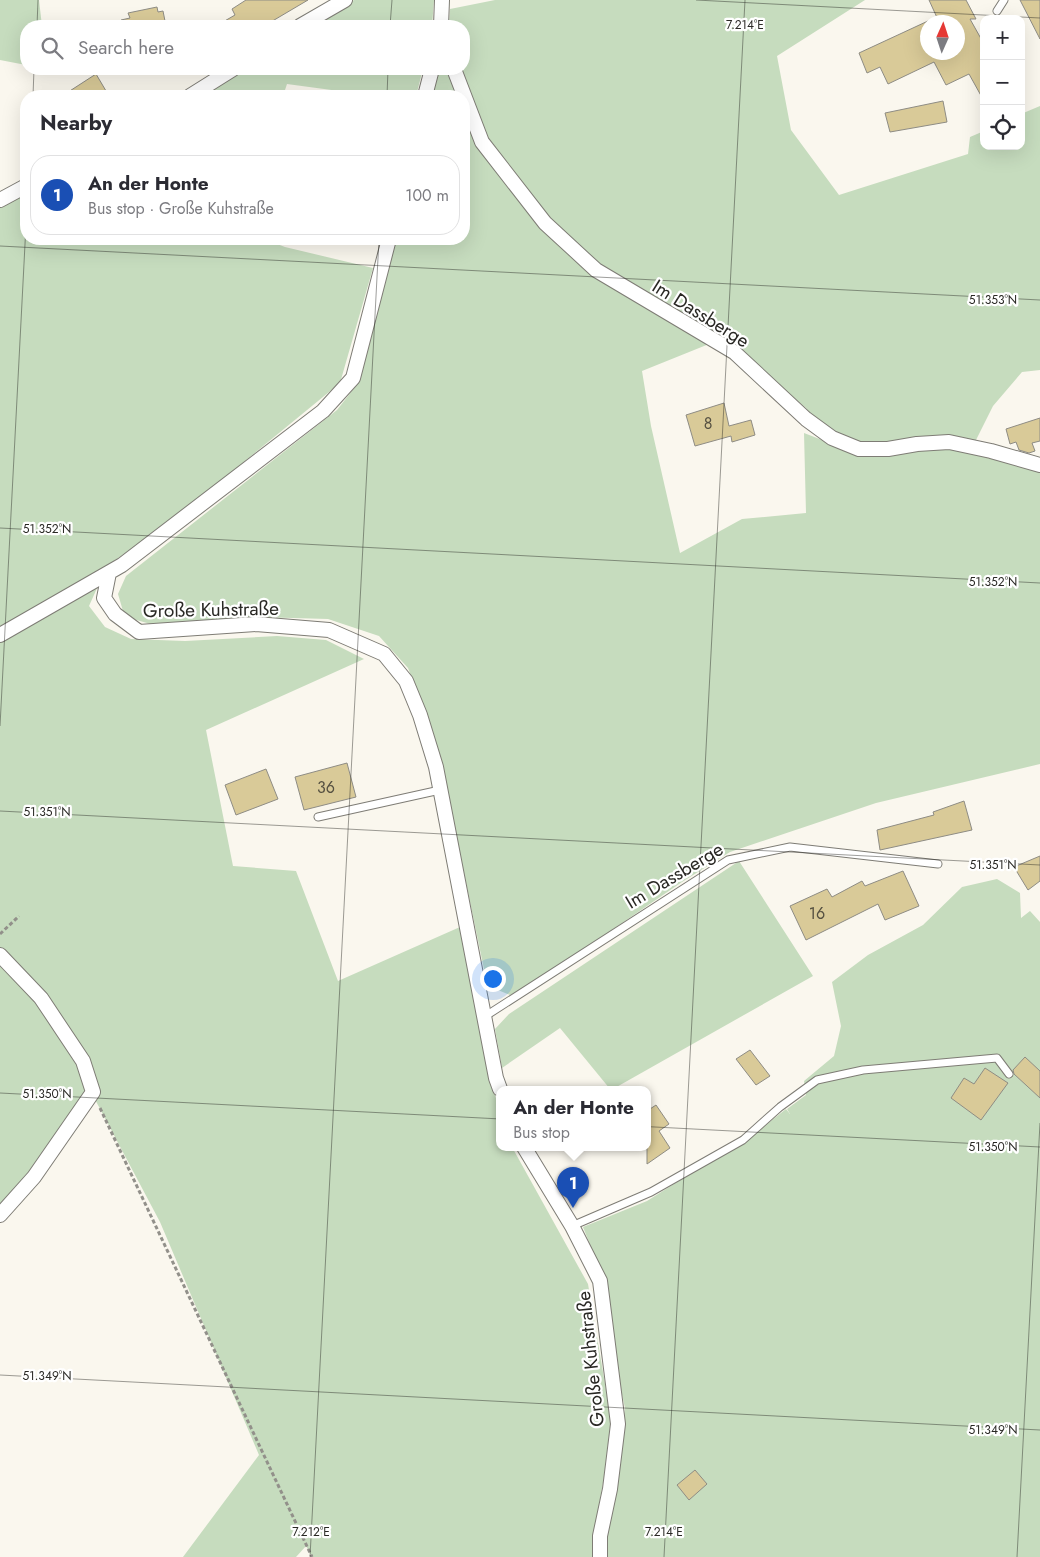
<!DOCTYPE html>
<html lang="en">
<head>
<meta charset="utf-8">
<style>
  :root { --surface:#fff; --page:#f2f2f3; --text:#2b2b33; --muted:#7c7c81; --line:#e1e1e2; --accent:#96741d }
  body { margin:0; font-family:Jost,sans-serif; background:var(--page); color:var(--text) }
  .controls { position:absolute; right:15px; top:15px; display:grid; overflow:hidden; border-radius:10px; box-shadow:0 5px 20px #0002 }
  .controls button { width:45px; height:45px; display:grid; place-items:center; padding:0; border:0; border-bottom:1px solid var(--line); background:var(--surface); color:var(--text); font:25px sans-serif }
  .compass { position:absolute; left:920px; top:15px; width:45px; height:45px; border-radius:50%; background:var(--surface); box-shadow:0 5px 20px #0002; rotate:3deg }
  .you { position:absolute; left:492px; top:978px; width:18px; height:18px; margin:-12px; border:4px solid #fff; border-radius:50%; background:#1a73e8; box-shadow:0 0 0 8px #1a73e833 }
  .badge { display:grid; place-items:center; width:32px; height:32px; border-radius:50%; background:var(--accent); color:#fff; font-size:16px; font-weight:700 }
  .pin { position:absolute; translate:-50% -41px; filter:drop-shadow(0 1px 2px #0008) }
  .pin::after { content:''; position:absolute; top:26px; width:18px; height:15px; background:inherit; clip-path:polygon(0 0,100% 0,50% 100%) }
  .popup { position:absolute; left:496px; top:1086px; width:155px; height:65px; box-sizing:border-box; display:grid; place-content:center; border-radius:10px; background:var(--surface); filter:drop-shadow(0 1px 4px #0005); font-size:16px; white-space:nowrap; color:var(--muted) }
  .popup b { font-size:19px; color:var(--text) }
  .popup::after { content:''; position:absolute; left:50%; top:100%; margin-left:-10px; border:10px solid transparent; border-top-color:var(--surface) }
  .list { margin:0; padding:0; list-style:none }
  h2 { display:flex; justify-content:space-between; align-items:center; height:65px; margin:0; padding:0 20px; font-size:21px }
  h2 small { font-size:16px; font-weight:400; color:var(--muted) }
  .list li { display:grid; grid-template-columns:32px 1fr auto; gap:15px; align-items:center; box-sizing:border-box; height:80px; margin:0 10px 10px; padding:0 10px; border:1px solid var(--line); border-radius:20px }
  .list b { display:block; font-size:19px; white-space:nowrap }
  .list p { margin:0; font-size:16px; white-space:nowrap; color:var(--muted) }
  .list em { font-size:16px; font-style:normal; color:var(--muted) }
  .icon { flex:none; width:28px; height:28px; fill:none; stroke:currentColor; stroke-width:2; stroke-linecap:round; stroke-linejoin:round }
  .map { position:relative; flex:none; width:1040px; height:1557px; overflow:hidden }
  .search { position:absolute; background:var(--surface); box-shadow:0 5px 20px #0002; left:20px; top:20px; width:450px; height:55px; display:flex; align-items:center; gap:12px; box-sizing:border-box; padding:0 18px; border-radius:20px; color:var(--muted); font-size:19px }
  .panel { position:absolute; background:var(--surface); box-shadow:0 5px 20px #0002; left:20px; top:90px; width:450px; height:155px; border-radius:20px }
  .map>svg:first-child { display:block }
  .green { fill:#c6dcbe }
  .building { fill:#d9ca98; stroke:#8e8c84 }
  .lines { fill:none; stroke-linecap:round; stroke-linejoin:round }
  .service-casing { stroke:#7e7c75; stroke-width:9 }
  .minor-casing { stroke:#7e7c75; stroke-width:16 }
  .path { stroke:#92908a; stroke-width:3; stroke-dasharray:4 2.5; stroke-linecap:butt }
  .service { stroke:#fff; stroke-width:7 }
  .minor { stroke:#fff; stroke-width:14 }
  .ticks { fill:none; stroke:#292824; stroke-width:1; stroke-opacity:0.45 }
  .labels { text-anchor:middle; stroke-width:4.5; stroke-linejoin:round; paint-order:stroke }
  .number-label { font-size:16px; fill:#555041 }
  .street-label { font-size:19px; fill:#292824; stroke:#fff }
  .ticks-label { font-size:12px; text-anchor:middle; fill:#292824; stroke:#fff; stroke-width:4.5; stroke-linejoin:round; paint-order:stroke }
</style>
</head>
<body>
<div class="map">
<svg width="1040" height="1557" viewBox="0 0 1040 1557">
  <rect width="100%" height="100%" fill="#faf7ee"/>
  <path class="green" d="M 0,0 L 39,0 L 42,26 L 26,26 L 26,65 L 0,60 Z
    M 354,0 L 434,0 L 432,26 L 309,26 Z
    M 495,0 L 865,0 L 777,56 L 791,130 L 839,195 L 968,154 L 970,137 L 984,131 L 984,146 L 1021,146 L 1021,114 L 1040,106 L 1040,370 L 1022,372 L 993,406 L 975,442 L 934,436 L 870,444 L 837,437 L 814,421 L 806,408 L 729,343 L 671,306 L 601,266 L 551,222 L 484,137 L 458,69 L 464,69 L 464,26 L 449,26 L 450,9 Z
    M 242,69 L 423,69 L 416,96 L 376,96 L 287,84 L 283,96 L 199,96 Z
    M 438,69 L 449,69 L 458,96 L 431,96 Z
    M 464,110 L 538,224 L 709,344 L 642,371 L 651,426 L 680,553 L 742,519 L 806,513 L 804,433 L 848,450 L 949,446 L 1040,470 L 1040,764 L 876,803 L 730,852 L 682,882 L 530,986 L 510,995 L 493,988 L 485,974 L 447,791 L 429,723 L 408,668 L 379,636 L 328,619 L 257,617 L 154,625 L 133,619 L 123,611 L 118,594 L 126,576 L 337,410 L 355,387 L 365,359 L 395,239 L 464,239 Z
    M 26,192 L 26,239 L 264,239 L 285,247 L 373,268 L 340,383 L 184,511 L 107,566 L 89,606 L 105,627 L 131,639 L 185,641 L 277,636 L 326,640 L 364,659 L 206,730 L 233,866 L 296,871 L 338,981 L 460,927 L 491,1082 L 499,1108 L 499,1147 L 512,1147 L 588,1284 L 611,1419 L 604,1477 L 594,1533 L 613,1510 L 625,1408 L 621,1390 L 604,1280 L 583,1227 L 647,1201 L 693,1172 L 742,1144 L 786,1109 L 790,1114 L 787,1109 L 806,1095 L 804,1081 L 834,1056 L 841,1026 L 832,982 L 868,955 L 923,925 L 962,887 L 997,879 L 1020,893 L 1021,918 L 1030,911 L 1040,922 L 1040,1557 L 312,1557 L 306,1546 L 296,1557 L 183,1557 L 259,1455 L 160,1222 L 90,1090 L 21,1182 L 0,1207 L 0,206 Z
    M 739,861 L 813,976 L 613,1089 L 610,1089 L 560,1028 L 502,1068 L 495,1029 L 509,1014 Z"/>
  <path class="building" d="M 246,0 L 308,0 L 264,26 L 216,26 L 235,15 L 232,9 Z
    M 929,0 L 966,0 L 976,19 L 970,19 L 984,44 L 984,101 L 969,74 L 946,85 L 934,62 L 888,84 L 880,67 L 867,73 L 859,53 L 928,21 L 928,52 L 958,52 L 958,22 L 939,22 Z
    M 1020,0 L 1040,0 L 1040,39 Z
    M 157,7 L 158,12 L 163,11 L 166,26 L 122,26 L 121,20 L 130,18 L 128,13 Z
    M 96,74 L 109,96 L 62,96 Z
    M 943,101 L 947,122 L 890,132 L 885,113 Z
    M 724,403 L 729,426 L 751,420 L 755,435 L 732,442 L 731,436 L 695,446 L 686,415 Z
    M 1040,418 L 1040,441 L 1032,443 L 1035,451 L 1029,453 L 1019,450 L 1016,442 L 1010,444 L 1006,429 Z
    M 347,763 L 356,797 L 304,810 L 295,777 Z
    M 266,769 L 278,799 L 236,815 L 225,785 Z
    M 964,801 L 972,830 L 880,850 L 877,830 L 934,815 L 933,812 Z
    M 1040,856 L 1040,881 L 1028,890 L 1014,867 Z
    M 903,871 L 919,906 L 885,920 L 878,904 L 806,940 L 790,906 L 827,889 L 832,897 L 862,881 L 865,886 Z
    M 750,1050 L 770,1076 L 756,1085 L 736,1059 Z
    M 1025,1057 L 1040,1071 L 1040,1098 L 1014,1074 L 1013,1070 Z
    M 985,1068 L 1008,1083 L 981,1120 L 951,1098 L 964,1078 L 974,1084 Z
    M 656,1105 L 669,1124 L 659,1131 L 670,1148 L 647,1164 L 647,1111 Z
    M 695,1470 L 707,1484 L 689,1500 L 677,1485 Z"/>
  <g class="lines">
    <g class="service-casing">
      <path id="service" d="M 997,11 L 1004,0
        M 318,817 L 440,790
        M 484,1017 L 728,860 L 790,847 L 938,864
        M 572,1226 L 651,1192 L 743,1140 L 780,1107 L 817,1080 L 863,1070 L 997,1058 L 1009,1074"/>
    </g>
    <g class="minor-casing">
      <path id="minor" d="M 300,26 L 345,0
        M 441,26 L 442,0
        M 454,69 L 482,142 L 545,223 L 596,270 L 734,352 L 806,419 L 832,438 L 859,449 L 888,449 L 917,444 L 949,442 L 991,451 L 1040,465
        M 190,96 L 233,69
        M 425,96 L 432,69
        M 0,200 L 26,186
        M 109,573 L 104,598 L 115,614 L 139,632 L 256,624 L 329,630 L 384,654 L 406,681 L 420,715 L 436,767 L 496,1078 L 500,1089
        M 0,635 L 122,565 L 323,411 L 353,378 L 389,239
        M 0,955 L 41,998 L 83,1061 L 93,1092 L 34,1177 L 0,1215
        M 524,1147 L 572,1226 L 600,1281 L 618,1424 L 610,1489 L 600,1536 L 600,1557"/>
    </g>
    <path class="path" d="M 0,934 L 19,916
      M 100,1108 L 312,1557"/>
    <use href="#service" class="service"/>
    <use href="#minor" class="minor"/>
  </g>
  <path class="ticks" d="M 696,0 L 1040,18M 37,26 L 38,0M 390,26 L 392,0M 33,96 L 34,69M 387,96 L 388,69M 0,246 L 1040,300M 0,528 L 1040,583M 0,726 L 26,225M 0,811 L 1040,865M 0,1093 L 1040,1147M 0,1375 L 1040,1430M 310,1557 L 379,239M 664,1557 L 745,0M 1017,1557 L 1040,1123"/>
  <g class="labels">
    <g class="number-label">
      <text x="708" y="429">8</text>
      <text x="326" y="793">36</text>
      <text x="817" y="919">16</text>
    </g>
    <g class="street-label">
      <text transform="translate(701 313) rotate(32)" y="7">Im Dassberge</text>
      <text transform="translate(211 609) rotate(-1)" y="7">Große Kuhstraße</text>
      <text transform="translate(674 875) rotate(-31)" y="7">Im Dassberge</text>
      <text transform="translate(590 1359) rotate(-96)" y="7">Große Kuhstraße</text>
    </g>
  </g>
  <g class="ticks-label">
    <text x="745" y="29">7.214°E</text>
    <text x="993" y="304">51.353°N</text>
    <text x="47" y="533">51.352°N</text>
    <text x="993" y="586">51.352°N</text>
    <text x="47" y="816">51.351°N</text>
    <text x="993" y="869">51.351°N</text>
    <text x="47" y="1098">51.350°N</text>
    <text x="993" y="1151">51.350°N</text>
    <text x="47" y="1380">51.349°N</text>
    <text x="993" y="1434">51.349°N</text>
    <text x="311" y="1536">7.212°E</text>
    <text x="664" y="1536">7.214°E</text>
  </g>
</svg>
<div class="controls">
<button>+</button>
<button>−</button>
<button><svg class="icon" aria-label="locate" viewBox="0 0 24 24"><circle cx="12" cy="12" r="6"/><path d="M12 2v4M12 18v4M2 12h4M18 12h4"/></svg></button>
</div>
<svg class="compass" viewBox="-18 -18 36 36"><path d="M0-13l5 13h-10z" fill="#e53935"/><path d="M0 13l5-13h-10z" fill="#7c7c81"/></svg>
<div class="you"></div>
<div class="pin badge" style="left:573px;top:1208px;background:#1a4fb4">1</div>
<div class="popup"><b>An der Honte</b>Bus stop</div>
<div class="search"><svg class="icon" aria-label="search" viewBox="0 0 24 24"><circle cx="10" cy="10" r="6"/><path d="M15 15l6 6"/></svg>Search here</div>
<section class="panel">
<h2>Nearby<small></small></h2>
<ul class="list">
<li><span class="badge" style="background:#1a4fb4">1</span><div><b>An der Honte</b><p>Bus stop · Große Kuhstraße</p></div><em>100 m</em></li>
</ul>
</section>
</div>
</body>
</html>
